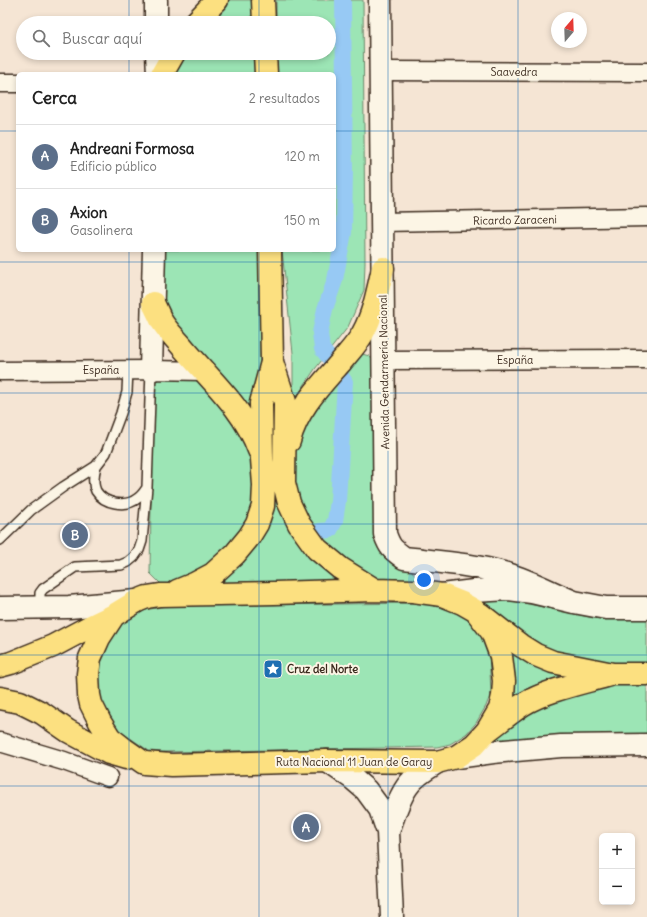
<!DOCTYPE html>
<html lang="es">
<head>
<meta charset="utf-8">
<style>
  :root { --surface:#fff; --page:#f6f6f6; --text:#222; --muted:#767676; --line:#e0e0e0; --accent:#d93025 }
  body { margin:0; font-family:Delius,sans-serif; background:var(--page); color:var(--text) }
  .controls { position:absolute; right:12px; bottom:12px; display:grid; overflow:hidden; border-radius:6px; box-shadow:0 2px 6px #0003 }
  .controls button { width:36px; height:36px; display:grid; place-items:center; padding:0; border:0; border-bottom:1px solid var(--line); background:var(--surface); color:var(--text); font:20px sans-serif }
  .compass { position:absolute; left:551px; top:12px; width:36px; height:36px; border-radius:50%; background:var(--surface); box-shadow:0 2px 6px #0003; rotate:19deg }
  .you { position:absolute; left:424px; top:580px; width:14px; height:14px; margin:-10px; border:3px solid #fff; border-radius:50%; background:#1a73e8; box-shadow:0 0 0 6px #1a73e833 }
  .badge { display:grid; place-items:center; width:26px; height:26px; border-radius:50%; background:var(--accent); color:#fff; font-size:13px; font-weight:700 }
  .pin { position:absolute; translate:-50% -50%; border:2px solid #fff; box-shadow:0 1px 4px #0006 }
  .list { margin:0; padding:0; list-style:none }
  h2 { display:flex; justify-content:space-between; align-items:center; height:52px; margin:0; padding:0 16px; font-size:17px }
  h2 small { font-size:13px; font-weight:400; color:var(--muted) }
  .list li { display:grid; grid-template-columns:26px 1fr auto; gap:12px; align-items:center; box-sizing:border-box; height:64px; padding:0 16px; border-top:1px solid var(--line) }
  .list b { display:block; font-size:15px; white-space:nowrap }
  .list p { margin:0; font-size:13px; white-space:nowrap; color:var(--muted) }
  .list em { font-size:13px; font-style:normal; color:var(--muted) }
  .icon { flex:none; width:22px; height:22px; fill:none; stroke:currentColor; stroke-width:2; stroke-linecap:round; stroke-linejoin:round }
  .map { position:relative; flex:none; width:647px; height:917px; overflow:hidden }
  .search { position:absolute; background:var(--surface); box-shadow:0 2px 6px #0003; left:16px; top:16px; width:320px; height:44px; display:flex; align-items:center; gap:10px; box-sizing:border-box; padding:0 14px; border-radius:22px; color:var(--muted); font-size:15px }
  .panel { position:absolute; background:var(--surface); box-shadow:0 2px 6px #0003; left:16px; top:72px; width:320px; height:180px; border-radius:6px }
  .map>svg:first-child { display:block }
  .green { fill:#9ce5b5; stroke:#6c886a }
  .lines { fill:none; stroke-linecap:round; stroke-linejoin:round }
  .canal { stroke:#97c9f4; stroke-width:16 }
  .lane-casing { stroke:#3b2a1e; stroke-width:12 }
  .street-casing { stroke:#3b2a1e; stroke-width:21 }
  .secondary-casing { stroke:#3b2a1e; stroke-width:25 }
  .primary-casing { stroke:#3b2a1e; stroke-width:25 }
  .highway-casing { stroke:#3b2a1e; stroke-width:25 }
  .lane { stroke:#fcf5e5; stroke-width:9 }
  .street { stroke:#fcf5e5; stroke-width:18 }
  .secondary { stroke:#fcf5e5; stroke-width:22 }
  .primary { stroke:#fce080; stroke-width:22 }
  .highway { stroke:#fce080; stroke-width:22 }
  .grid { fill:none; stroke:#1f6fb2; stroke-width:1; stroke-opacity:0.55 }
  .labels { text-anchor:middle; stroke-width:4; stroke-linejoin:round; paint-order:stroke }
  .street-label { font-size:11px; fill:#3b2a1e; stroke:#fcf5e5 }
  .poi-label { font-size:11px; font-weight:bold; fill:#3b2a1e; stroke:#fcf5e5; text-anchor:start }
</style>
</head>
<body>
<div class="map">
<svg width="647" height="917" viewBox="0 0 647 917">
  <rect width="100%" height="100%" fill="#f5e5d4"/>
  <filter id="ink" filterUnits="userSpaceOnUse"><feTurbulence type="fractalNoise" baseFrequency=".025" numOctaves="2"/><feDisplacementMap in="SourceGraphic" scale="8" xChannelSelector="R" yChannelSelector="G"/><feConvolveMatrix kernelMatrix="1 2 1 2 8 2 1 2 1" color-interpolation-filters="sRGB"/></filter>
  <g filter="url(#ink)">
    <path class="green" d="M 219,0 L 261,0 L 261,23 L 197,23 Z
      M 276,0 L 363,0 L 365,263 L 364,290 L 348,327 L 315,369 L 293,402 L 293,353 L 282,250 L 334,250 L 334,74 L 275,74 L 275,53 L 329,53 L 329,23 L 276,23 Z
      M 175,53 L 262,53 L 263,74 L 164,74 Z
      M 157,250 L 268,250 L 269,278 L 260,327 L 260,437 L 167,325 Z
      M 359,353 L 369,356 L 378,366 L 381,537 L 418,578 L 405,587 L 392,587 L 345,567 L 293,503 L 293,435 Z
      M 153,372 L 203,373 L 231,404 L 262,484 L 246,537 L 177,588 L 161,584 L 150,573 Z
      M 276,494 L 369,589 L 186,591 L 259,524 Z
      M 482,598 L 519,602 L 594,618 L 647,618 L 647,735 L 489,745 L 508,716 L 515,674 L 505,636 Z
      M 425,603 L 443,607 L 461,615 L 472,623 L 480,633 L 489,652 L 491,693 L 486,706 L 476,723 L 466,734 L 450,744 L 437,747 L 162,752 L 149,751 L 133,740 L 116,728 L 105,712 L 101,700 L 98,678 L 103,654 L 114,630 L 126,620 L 140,611 L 166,606 Z"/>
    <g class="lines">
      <path class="canal" d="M 330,359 L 322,349 L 320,333 L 325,309 L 335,280 L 344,232 L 345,170 L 343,0
        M 320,531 L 330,530 L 335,521 L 338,501 L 345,382 L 341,376"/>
      <g class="lane-casing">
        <path id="lane" d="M 96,466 C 94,474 92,483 96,491 C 104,504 126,508 138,498 C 141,496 144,492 146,489
          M 0,540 L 31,510 L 63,487 L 96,466 L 106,453 L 121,413 L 127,392 L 128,370
          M 40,607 L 40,593 L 43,589 L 75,567 L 121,565 L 128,562 L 134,557 L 139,550 L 142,541 L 147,487 L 151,370"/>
      </g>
      <g class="street-casing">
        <path id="street" d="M 381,71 L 647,72
          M 0,83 L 18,83
          M 382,222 L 647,217
          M 384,360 L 647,359
          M 0,371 L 151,370 L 203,371
          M 0,742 L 64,761 L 108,777"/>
      </g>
      <g class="secondary-casing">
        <path id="secondary" d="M 156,0 L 156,23
          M 380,0 L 385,534 C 390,548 392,549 404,558 C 438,562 474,564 507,574 C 530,581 552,593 574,602
          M 157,53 L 158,74
          M 151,370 L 154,250
          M 442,595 L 474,591 L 509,589 L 532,592 L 574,602 L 606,608 L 647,608
          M 0,608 L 69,607 L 137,601
          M 456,757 L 493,752 L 561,746 L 647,745
          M 327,761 L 352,778 L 366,790 L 380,809 L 388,832 L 392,917
          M 388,832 C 393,817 400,794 410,783 C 417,774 428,768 437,762"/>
      </g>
      <g class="primary-casing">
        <path id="primary" d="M 480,614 L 520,645 L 536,655 L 553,662 L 613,674 L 647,674
          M 487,731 C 498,723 510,713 522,705 C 547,690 582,683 610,675"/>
      </g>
      <g class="highway-casing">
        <path id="highway" d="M 263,0 L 264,23
          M 195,23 L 217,0
          M 265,53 L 266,74
          M 162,74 L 174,53
          M 153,303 C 156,309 159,316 162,322 C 167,330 174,337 180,344 C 208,378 244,408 259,450
          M 272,362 L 285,402 L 284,483 L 289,503 L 299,524 L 317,549 L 340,568 L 375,590
          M 289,441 C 297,409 320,386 341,362 C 348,353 358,343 363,333 C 374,313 378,290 383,268
          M 375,590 L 413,591 L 442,595 L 462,603 L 476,611 L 492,632 L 501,656 L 504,681 L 503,696 L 500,709 L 487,731 L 474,745 L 456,757 L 437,762 L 327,761 L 171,765 L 144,763 L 124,749 L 110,738 L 100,722 L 91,704 L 89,695 L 88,674 L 90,658 L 95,647 L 99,638 L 114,615 L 137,601 L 147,597 L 160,595 L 274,593 Z
          M 177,591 L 194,584 L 213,574 L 235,554 L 249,537 L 257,524 L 263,506 L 264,485 L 262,459 L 261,403 L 272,362 L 270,250
          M 0,666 L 11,663 L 53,646 L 87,628 L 114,615
          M 0,698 L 20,702 L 42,713 L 68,731 L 109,753 L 126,758"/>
      </g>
      <use href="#lane" class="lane"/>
      <use href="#street" class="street"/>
      <use href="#secondary" class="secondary"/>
      <use href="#primary" class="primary"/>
      <use href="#highway" class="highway"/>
    </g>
  </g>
  <path class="grid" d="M 129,0 L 129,23M 259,0 L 259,23M 388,0 L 388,917M 518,0 L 518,917M 129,53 L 129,74M 259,53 L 259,74M 0,131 L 18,131M 334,131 L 647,131M 129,250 L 129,917M 259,250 L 259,917M 0,262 L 647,262M 0,393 L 647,393M 0,524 L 647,524M 0,655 L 647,655M 0,786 L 647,786"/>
  <defs>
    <g id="sight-square" transform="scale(1)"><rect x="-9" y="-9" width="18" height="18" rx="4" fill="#1f6fb2" stroke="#fcf5e5"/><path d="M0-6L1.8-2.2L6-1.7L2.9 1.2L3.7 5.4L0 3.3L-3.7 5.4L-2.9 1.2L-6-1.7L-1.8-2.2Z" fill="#fff"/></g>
  </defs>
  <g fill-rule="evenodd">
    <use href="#sight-square" x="273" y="669"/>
  </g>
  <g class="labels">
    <g class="street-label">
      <text x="514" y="76">Saavedra</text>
      <text transform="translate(515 220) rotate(-1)" y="4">Ricardo Zaraceni</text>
      <text x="515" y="364">España</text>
      <text x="101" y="374">España</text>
      <text transform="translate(384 372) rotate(-91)" y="4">Avenida Gendarmería Nacional</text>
      <text x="354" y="766">Ruta Nacional 11 Juan de Garay</text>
    </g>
    <g class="poi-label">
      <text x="287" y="673">Cruz del Norte</text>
    </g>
  </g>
</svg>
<div class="controls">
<button>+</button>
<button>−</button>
</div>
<svg class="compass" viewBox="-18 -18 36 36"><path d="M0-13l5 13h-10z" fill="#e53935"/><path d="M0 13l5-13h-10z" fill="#767676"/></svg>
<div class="you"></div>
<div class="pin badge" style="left:306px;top:827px;background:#5c6f8a">A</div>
<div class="pin badge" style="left:75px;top:535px;background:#5c6f8a">B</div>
<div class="search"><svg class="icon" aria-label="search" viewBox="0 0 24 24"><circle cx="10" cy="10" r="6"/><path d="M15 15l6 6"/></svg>Buscar aquí</div>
<section class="panel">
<h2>Cerca<small>2 resultados</small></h2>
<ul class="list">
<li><span class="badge" style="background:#5c6f8a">A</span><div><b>Andreani Formosa</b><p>Edificio público</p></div><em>120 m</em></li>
<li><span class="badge" style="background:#5c6f8a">B</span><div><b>Axion</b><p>Gasolinera</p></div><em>150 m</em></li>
</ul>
</section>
</div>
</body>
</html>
